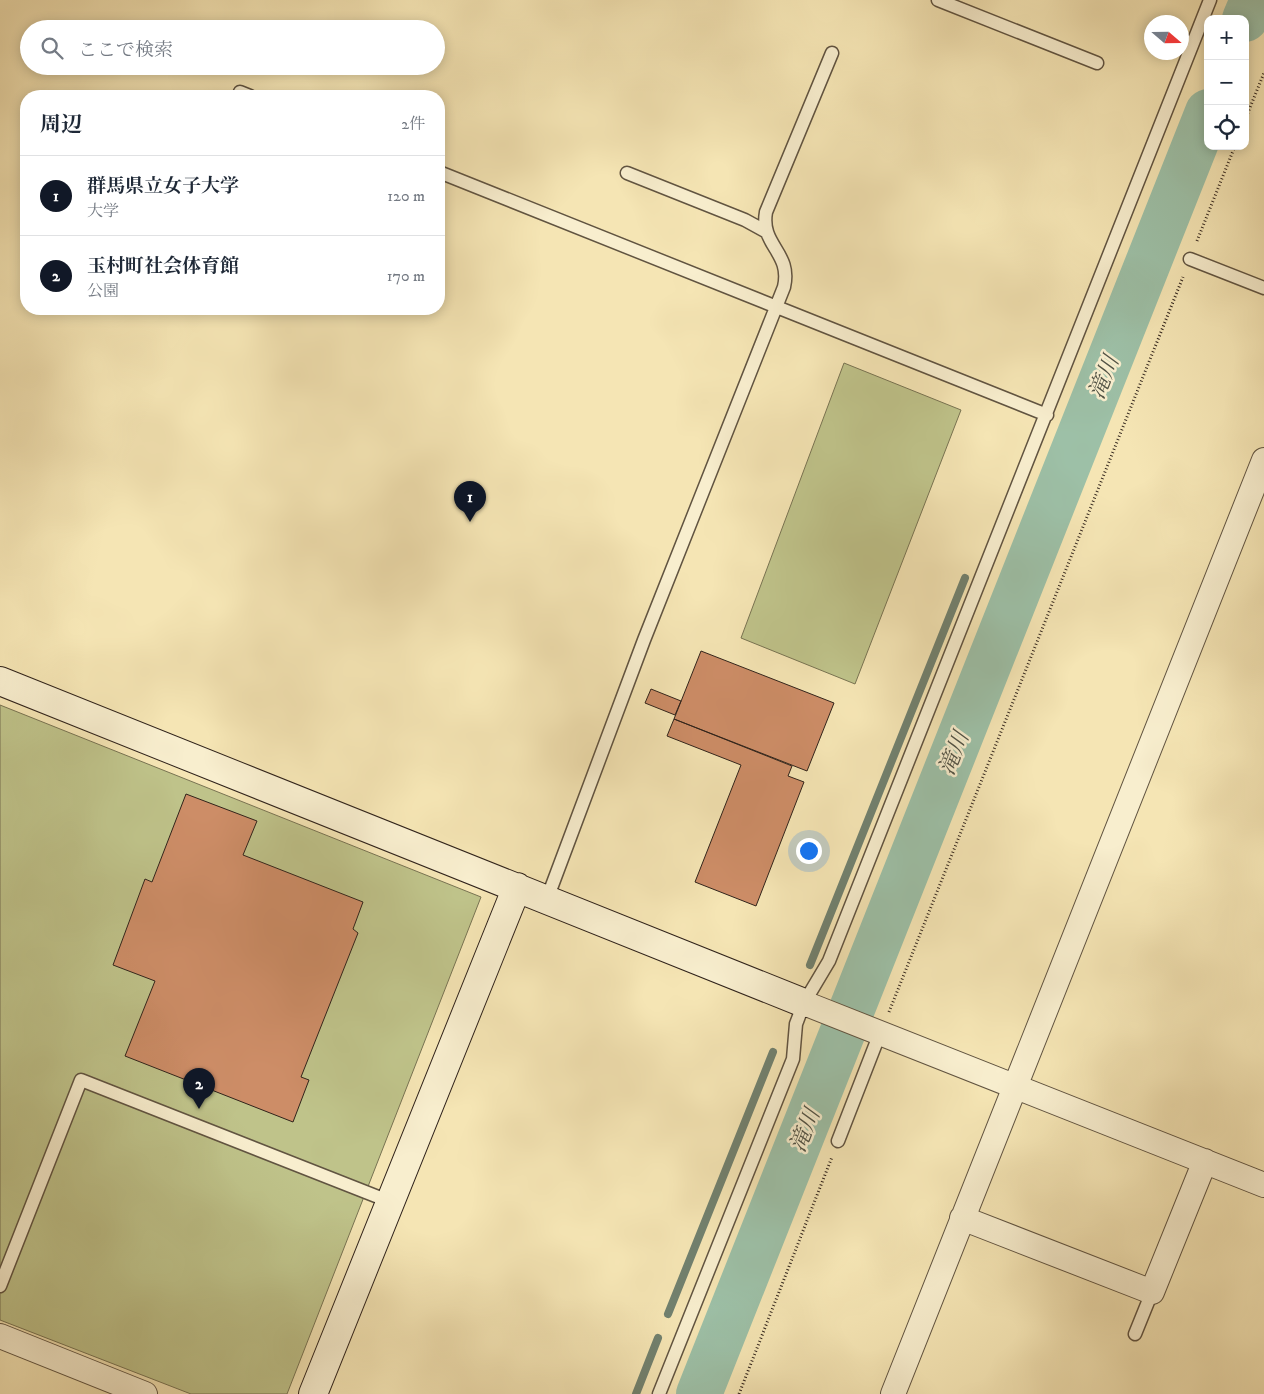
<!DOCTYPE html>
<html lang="ja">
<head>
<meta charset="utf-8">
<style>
  :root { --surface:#fff; --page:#f6f6f7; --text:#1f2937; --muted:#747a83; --line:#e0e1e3; --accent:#111827 }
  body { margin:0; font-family:"IM FELL DW Pica","Noto Serif JP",serif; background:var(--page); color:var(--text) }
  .controls { position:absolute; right:15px; top:15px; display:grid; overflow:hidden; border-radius:10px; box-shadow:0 2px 12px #0003 }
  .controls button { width:45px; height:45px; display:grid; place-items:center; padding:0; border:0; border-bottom:1px solid var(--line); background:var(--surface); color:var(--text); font:25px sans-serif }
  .compass { position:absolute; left:1144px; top:15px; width:45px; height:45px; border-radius:50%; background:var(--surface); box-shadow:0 2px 12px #0003; rotate:110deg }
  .you { position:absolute; left:808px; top:850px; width:18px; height:18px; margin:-12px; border:4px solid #fff; border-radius:50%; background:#1a73e8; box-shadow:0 0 0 8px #1a73e833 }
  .badge { display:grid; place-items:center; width:32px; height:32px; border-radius:50%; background:var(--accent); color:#fff; font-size:16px; font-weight:700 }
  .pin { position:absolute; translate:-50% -41px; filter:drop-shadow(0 1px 2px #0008) }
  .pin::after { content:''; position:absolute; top:26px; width:18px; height:15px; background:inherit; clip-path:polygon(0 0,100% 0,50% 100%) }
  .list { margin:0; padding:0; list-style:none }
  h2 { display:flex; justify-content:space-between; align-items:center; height:65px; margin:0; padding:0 20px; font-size:21px }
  h2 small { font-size:16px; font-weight:400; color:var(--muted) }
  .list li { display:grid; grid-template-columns:32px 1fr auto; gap:15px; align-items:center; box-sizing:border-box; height:80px; padding:0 20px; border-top:1px solid var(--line) }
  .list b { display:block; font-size:19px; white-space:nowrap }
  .list p { margin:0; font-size:16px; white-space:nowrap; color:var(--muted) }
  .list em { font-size:16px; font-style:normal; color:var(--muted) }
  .icon { flex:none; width:28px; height:28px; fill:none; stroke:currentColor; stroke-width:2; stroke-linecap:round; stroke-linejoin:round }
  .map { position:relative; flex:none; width:1264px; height:1394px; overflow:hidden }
  .search { position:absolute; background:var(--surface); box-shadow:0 2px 12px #0003; left:20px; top:20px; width:425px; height:55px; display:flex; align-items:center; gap:12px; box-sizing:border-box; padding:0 18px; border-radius:28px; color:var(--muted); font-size:19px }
  .panel { position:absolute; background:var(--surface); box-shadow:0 2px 12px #0003; left:20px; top:90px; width:425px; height:225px; border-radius:20px }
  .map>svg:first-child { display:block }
  .green { fill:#bfc38a; stroke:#787352 }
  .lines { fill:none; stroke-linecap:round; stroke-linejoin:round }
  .stream { stroke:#71816f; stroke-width:8 }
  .river { stroke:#9dc0a7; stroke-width:46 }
  .building { fill:#cd8d67; stroke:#30231b }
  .lane-casing { stroke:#615441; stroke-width:15 }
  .street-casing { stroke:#615441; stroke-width:26 }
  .secondary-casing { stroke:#30231b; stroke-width:30 }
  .path { stroke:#30231b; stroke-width:3; stroke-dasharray:1 2.5; stroke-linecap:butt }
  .lane { stroke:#f8eece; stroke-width:12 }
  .street { stroke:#f8eece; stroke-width:24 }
  .secondary { stroke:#f8eece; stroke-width:28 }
  .labels { text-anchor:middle; stroke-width:5; stroke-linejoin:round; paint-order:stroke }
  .water-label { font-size:22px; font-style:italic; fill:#515245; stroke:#f8eece }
</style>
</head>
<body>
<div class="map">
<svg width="1264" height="1394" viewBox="0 0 1264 1394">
  <rect width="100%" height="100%" fill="#f5e5b4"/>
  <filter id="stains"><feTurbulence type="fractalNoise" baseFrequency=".004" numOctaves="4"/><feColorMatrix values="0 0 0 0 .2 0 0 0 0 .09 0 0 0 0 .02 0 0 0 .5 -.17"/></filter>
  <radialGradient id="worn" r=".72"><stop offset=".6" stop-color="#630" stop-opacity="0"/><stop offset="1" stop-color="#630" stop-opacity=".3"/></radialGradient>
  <path class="green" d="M 844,363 L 961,410 L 855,684 L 741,638 Z
    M 0,705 L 481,897 L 287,1394 L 191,1394 L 0,1320 Z"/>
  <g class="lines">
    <path class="stream" d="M 810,965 L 965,578
      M 668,1314 L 773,1052
      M 636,1394 L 658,1338"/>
    <path class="river" d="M 1245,19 L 1253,0
      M 699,1394 L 1208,112"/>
  </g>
  <path class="building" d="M 701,651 L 834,703 L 807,771 L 674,719 Z
    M 651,689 L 681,701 L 675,715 L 645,703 Z
    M 674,719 L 792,766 L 788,776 L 804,782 L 756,906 L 695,882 L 741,765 L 667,736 Z
    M 186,794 L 257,821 L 243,855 L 363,902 L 353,929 L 358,933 L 301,1077 L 309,1080 L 293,1122 L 125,1056 L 155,981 L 113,965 L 145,879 L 152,882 Z"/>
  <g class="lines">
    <g class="lane-casing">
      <path id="lane" d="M 938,0 L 1097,63
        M 240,92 L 250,96
        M 439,172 L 1047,415
        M 627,173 L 745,220 L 765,231
        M 1190,259 L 1264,288
        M 547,899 L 644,640 L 784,287 C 792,252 760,246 766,212 L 832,53
        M 838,1141 L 880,1033
        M 0,1286 L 81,1080 L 391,1202
        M 1135,1334 L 1152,1292
        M 659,1394 L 793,1059 L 796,1024 L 804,1003 L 829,961 L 1210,0"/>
    </g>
    <g class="street-casing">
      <path id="street" d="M 804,1003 L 1264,1185
        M 962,1218 L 1152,1292 L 1205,1161
        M 0,1336 L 145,1394
        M 893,1394 L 1264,460"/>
    </g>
    <g class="secondary-casing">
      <path id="secondary" d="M 0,681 L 804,1003
        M 313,1394 L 517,887"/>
    </g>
    <path class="path" d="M 1245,120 L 1264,73
      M 1197,241 L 1235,146
      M 889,1012 L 1183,277
      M 739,1394 L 832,1157"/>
    <use href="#lane" class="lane"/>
    <use href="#street" class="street"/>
    <use href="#secondary" class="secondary"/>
  </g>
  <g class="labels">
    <g class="water-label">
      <text transform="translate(1103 377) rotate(-68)" y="8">滝川</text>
      <text transform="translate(953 753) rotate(-68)" y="8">滝川</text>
      <text transform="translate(804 1130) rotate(-68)" y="8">滝川</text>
    </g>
  </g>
  <rect width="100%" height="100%" filter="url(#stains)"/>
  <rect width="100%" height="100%" fill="url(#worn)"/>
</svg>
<div class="controls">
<button>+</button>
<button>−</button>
<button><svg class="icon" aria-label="locate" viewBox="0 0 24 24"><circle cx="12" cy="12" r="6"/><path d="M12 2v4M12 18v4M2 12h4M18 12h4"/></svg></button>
</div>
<svg class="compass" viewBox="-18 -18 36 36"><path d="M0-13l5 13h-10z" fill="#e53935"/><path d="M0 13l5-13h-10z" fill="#747a83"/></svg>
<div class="you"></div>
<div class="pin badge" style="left:470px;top:522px">1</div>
<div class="pin badge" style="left:199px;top:1109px">2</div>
<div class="search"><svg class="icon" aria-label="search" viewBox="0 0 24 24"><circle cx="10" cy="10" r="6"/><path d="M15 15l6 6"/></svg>ここで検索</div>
<section class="panel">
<h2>周辺<small>2件</small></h2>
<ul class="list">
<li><span class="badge">1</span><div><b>群馬県立女子大学</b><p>大学</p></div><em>120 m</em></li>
<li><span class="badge">2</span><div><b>玉村町社会体育館</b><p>公園</p></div><em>170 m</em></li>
</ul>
</section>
</div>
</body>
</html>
